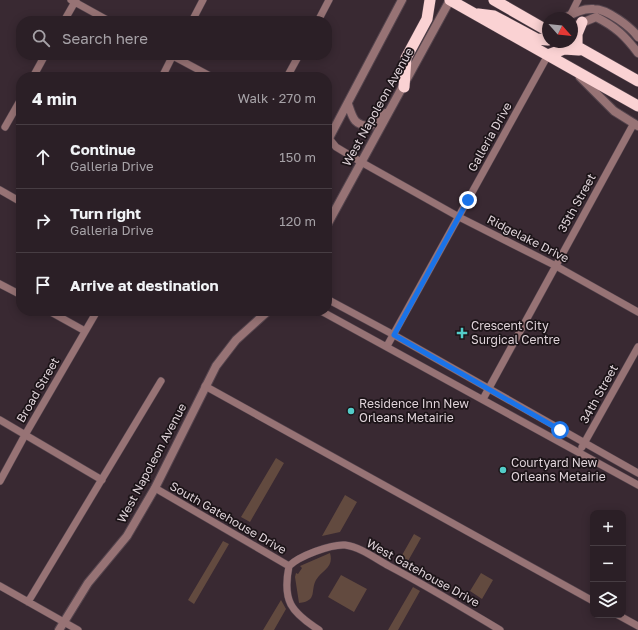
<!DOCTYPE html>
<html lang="en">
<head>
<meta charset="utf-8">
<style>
  :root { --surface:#2b1f26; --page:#33272e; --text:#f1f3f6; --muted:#a6a2a7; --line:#473d43 }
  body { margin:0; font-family:"Golos Text",sans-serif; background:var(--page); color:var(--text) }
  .controls { position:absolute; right:12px; bottom:12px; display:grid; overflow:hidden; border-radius:8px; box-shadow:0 2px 10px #0003 }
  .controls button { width:36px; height:36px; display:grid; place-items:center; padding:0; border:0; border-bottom:1px solid var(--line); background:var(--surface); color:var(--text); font:20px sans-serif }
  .compass { position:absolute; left:542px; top:12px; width:36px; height:36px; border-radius:50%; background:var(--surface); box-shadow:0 2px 10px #0003; rotate:117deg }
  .stop { position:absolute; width:12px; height:12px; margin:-9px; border:3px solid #1a73e8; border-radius:50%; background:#fff }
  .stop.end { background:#1a73e8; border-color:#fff; box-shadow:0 1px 4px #0008 }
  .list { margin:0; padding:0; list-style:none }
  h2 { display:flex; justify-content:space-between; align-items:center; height:52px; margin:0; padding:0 16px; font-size:17px }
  h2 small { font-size:13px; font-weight:400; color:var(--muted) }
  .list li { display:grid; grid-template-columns:26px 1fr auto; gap:12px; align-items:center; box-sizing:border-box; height:64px; padding:0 16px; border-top:1px solid var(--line) }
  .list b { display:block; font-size:15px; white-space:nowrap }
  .list p { margin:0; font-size:13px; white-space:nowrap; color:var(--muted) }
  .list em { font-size:13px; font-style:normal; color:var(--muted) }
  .icon { flex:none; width:22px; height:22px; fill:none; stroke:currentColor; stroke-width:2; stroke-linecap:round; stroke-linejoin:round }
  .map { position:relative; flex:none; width:638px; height:630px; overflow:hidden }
  .search { position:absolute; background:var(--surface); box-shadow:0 2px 10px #0003; left:16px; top:16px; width:316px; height:44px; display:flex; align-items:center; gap:10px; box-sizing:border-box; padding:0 14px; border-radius:16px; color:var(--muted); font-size:15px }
  .panel { position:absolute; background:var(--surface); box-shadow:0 2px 10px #0003; left:16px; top:72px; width:316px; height:244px; border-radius:16px }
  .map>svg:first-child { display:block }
  .green { fill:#624a3f }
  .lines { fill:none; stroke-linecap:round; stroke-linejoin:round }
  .minor-casing { stroke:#54444d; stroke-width:8 }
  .tertiary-casing { stroke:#54444d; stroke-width:10 }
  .trunk-casing { stroke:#54444d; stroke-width:12 }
  .minor { stroke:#977375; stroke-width:7 }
  .tertiary { stroke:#977375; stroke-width:8 }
  .trunk { stroke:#fad2d3; stroke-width:11 }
  .route { stroke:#1a73e8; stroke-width:5 }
  .poi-dot { fill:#53cdc9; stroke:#1c1418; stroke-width:1.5 }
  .labels { text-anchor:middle; stroke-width:3.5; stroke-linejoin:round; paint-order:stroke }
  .street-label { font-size:12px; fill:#dfd3d9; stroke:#1c1418 }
  .poi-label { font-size:12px; fill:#dfd3d9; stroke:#1c1418; text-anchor:start }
</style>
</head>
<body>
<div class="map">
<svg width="638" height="630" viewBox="0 0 638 630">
  <rect width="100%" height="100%" fill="#392932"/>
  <path class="green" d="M 276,458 L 284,463 L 250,522 L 241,517 Z
    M 345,495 L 357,502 L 340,532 L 322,536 Z
    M 414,534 L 421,538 L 408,561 L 401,557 Z
    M 223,541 L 229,544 L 194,604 L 188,600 Z
    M 330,553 C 334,568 323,569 316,580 C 310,591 318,601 299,603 L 295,577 L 296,573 L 298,574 L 302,568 L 300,566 Z
    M 481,573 L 493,580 L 482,599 L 470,591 Z
    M 341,575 L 367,589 L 354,612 L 328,597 Z
    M 413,587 L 420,591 L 398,630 L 388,630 Z
    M 281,600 L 286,609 L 274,630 L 263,630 Z"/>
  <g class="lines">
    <g class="minor-casing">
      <path id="minor" d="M 71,0 L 109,21
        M 571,14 L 578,0
        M 64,21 L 76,0
        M 192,21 L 203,0
        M 318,21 L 329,0
        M 171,55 L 212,77
        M 33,77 L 45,55
        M 162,77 L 173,55
        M 287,77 L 299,55
        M 5,127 L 21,99
        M 327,136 L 336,147 L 361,162 L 459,217 L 556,266 L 638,312
        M 0,190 L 21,202
        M 0,284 L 21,295
        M 327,299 L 394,335 L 638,473
        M 49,311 L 85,331
        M 321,311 L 638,485
        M 387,346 L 548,55
        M 205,386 L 593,601
        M 483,399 L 634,123
        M 0,420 L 102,480
        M 582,447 L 638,347
        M 0,481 L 25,435 L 97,311
        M 155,488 L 289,566
        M 289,566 C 299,556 331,544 345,545 C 361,547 376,559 389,566 C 427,586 463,608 500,630
        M 289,566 C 282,601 291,612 319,630
        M 0,586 L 78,630
        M 28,602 L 161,381
        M 618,615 L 638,626"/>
    </g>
    <g class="tertiary-casing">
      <path id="tertiary" d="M 565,18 C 573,13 583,8 594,9 C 607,9 631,27 638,37
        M 572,27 L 596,17 C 616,27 625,36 638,53
        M 580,77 L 614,111 L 638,126
        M 348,104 C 353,119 354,125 370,126 L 386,113
        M 327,142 L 402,0
        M 327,225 L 450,0
        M 59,630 L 88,583 L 127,536 L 155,488 L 216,366 L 236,340 L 268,311"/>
    </g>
    <g class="trunk-casing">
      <path id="trunk" d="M 450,0 L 638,106
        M 494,0 L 548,31
        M 478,14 L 494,16 L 537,39 L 548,40
        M 569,42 L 638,81
        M 577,46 L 577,34 L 582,22
        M 548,55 L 564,49 L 579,50
        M 404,87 L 406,58 L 427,19 L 430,0"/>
    </g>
    <use href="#minor" class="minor"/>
    <use href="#tertiary" class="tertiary"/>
    <use href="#trunk" class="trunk"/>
  </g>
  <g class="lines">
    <path class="route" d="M 468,200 L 394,335 L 560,430"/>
  </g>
  <g class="poi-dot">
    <path d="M460 327h4v4h4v4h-4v4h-4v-4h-4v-4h4z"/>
    <circle cx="351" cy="411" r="4"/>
    <circle cx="503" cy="470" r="4"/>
  </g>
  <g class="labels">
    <g class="street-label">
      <text transform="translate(378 107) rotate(-61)" y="4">West Napoleon Avenue</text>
      <text transform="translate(490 137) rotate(-61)" y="4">Galleria Drive</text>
      <text transform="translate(577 203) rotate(-61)" y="4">35th Street</text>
      <text transform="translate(528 239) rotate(27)" y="4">Ridgelake Drive</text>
      <text transform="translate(38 390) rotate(-60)" y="4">Broad Street</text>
      <text transform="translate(599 394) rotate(-61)" y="4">34th Street</text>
      <text transform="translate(152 463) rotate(-62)" y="4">West Napoleon Avenue</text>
      <text transform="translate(228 518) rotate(30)" y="4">South Gatehouse Drive</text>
      <text transform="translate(423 573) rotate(29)" y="4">West Gatehouse Drive</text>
    </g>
    <g class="poi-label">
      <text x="471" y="330">Crescent City<tspan x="471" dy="14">Surgical Centre</tspan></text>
      <text x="359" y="408">Residence Inn New<tspan x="359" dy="14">Orleans Metairie</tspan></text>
      <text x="511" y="467">Courtyard New<tspan x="511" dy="14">Orleans Metairie</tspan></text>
    </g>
  </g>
</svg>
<div class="controls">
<button>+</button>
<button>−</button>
<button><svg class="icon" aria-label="layers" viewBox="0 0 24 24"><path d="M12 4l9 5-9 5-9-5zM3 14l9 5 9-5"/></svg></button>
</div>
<svg class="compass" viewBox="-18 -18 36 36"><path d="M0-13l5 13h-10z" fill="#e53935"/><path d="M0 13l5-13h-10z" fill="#a6a2a7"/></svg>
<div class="stop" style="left:560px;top:430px"></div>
<div class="stop end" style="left:468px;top:200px"></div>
<div class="search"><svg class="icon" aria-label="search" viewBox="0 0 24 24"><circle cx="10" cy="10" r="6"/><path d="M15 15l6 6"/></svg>Search here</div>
<section class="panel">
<h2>4 min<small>Walk · 270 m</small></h2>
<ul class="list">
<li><svg class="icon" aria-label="ahead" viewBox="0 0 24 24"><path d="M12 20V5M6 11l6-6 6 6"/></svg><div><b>Continue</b><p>Galleria Drive</p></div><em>150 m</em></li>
<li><svg class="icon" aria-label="right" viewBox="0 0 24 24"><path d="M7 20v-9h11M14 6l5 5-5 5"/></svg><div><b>Turn right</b><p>Galleria Drive</p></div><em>120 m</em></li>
<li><svg class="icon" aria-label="arrive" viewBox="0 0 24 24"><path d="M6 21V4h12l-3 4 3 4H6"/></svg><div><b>Arrive at destination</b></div></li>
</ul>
</section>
</div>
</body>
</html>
